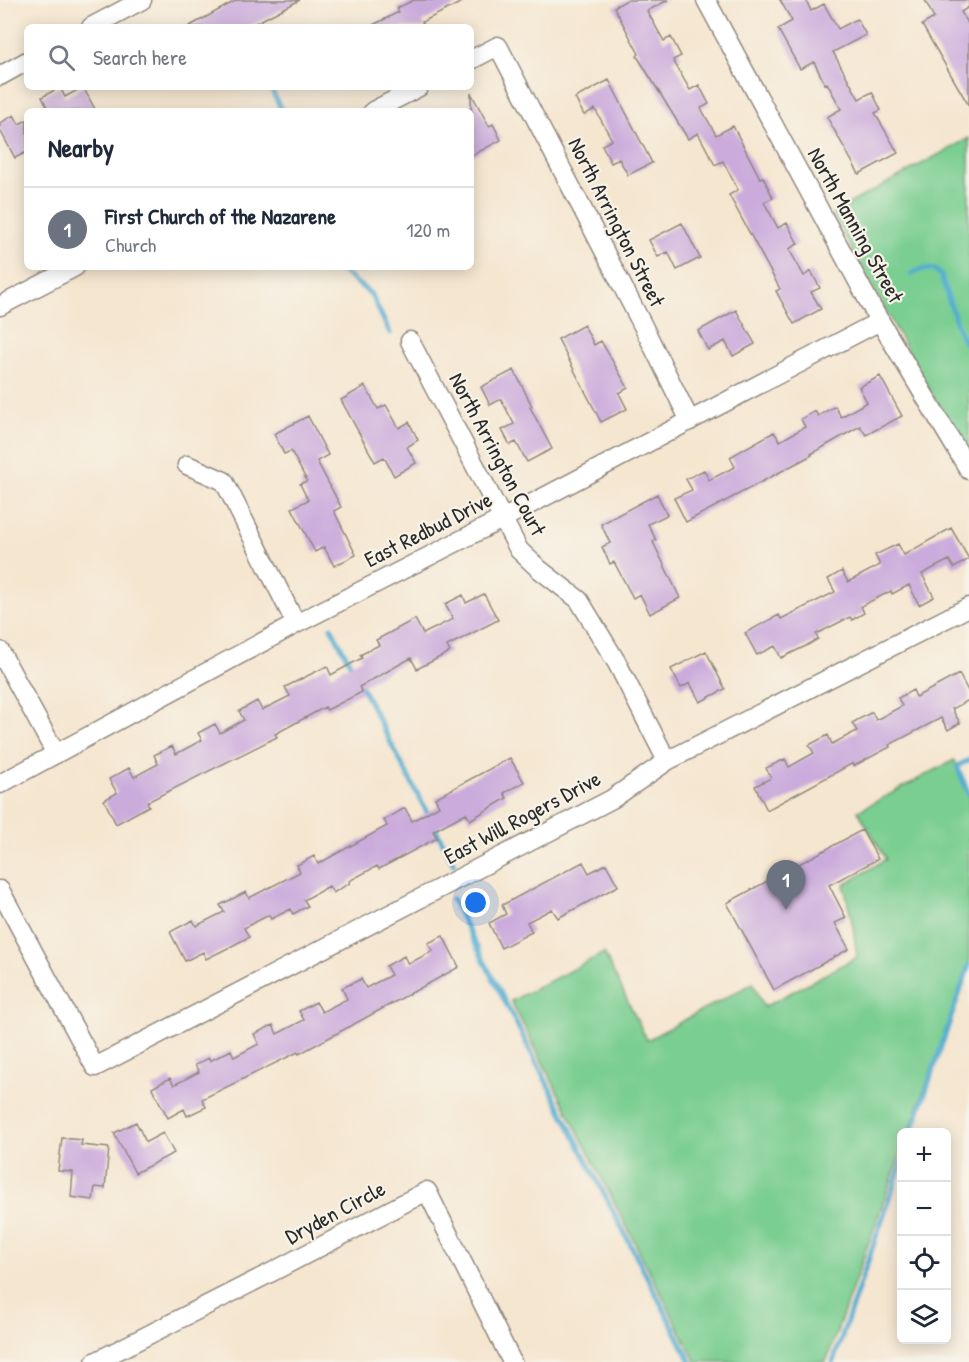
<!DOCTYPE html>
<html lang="en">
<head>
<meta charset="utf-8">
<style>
  :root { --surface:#fff; --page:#f6f6f7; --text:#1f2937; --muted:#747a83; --line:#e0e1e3; --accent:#c8321e }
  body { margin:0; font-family:"Patrick Hand",sans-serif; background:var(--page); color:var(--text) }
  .controls { position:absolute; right:18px; bottom:18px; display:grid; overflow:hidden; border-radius:9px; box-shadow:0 3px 15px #0003 }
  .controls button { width:54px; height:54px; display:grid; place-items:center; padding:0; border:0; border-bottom:2px solid var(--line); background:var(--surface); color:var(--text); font:30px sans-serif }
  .you { position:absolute; left:476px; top:903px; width:21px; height:21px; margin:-15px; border:4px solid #fff; border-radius:50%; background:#1a73e8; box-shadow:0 0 0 9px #1a73e833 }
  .badge { display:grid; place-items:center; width:39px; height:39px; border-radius:50%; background:var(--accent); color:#fff; font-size:20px; font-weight:700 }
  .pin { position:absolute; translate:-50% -50px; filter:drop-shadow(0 2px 3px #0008) }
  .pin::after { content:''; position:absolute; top:32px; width:21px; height:18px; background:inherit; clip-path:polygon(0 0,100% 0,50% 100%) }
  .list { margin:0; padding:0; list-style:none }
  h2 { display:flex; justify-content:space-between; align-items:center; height:78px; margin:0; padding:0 24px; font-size:26px }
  h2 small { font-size:20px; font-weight:400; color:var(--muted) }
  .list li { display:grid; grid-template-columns:39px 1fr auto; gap:18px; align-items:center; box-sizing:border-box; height:84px; padding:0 24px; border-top:2px solid var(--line) }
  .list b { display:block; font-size:22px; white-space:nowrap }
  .list p { margin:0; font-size:20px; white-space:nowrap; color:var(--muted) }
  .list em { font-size:20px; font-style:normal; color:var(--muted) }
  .icon { flex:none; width:33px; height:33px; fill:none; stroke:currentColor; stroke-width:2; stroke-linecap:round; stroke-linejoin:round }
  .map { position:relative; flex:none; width:969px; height:1362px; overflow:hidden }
  .search { position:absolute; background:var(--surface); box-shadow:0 3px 15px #0003; left:24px; top:24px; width:450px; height:66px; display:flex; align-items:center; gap:15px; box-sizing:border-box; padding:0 21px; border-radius:9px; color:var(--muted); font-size:22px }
  .panel { position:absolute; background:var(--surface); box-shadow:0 3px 15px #0003; left:24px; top:108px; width:450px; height:162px; border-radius:9px }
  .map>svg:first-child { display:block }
  .green { fill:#7ace91; stroke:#527c5e; stroke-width:1.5 }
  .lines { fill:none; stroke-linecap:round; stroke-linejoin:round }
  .stream { stroke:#53add1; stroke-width:5 }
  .building { fill:#cbabdc }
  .minor-casing { stroke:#90887e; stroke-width:21 }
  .minor { stroke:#fff; stroke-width:18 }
  .labels { text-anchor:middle; stroke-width:4.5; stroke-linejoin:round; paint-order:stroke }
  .street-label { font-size:22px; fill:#2b2b2b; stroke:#f7f3e8 }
</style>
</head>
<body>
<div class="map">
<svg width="969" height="1362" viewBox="0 0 969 1362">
  <rect width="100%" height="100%" fill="#f7f3e8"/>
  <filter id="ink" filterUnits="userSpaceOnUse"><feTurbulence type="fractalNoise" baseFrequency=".0167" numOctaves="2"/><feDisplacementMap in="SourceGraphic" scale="12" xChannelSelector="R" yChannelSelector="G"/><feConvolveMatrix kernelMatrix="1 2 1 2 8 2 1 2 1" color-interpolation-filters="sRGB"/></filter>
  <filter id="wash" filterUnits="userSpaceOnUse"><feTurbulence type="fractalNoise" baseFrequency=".008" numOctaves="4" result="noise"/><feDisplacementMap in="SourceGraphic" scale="24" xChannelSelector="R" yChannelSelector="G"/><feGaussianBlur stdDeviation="1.35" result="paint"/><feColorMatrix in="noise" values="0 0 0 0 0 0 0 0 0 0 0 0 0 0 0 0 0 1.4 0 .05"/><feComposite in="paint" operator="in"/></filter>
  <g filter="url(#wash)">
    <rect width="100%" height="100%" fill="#f5e6d0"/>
    <path class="green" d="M 969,138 L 969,462 L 832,213 Z
      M 954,760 L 969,790 L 969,966 L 909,1132 L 902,1132 L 901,1153 L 826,1362 L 696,1362 L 511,1001 L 604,953 L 647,1040 L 753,983 L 764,1007 L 857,957 L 853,927 L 844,885 L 886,859 L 858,811 Z"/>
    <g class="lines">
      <path class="stream" d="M 270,87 L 282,111
        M 336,267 L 371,294 L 390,333
        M 911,274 L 923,269 L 936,270 L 941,276 L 960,334 L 969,348
        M 331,627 L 354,671
        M 359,682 L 454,864
        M 969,760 L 957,766 L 969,795
        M 452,899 L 691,1362
        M 912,1132 L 969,965
        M 833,1362 L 902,1162"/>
    </g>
    <g id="blocks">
      <path class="building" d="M 237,0 L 300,0 L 248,27 L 188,27 Z
        M 414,0 L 466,0 L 422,22 L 425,27 L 369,27 L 399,12 L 397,8 Z
        M 627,0 L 668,0 L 647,11 L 664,41 L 671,37 L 681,56 L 673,60 L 690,90 L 699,85 L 709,104 L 701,108 L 716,135 L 733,126 L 760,178 L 763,177 L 773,198 L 764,202 L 778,228 L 787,223 L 798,244 L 789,249 L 804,276 L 811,271 L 820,288 L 811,292 L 821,309 L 794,324 L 776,291 L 780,289 L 729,195 L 738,190 L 723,161 L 715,165 L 698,133 L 688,139 L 637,56 L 639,54 L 614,7 Z
        M 780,0 L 806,0 L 811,11 L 824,4 L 838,29 L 857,19 L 866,35 L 833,52 L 859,99 L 872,92 L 881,110 L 875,113 L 898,153 L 859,174 L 827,117 L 841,109 L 827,83 L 825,84 L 814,62 L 800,69 L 778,29 L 792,21 Z
        M 925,0 L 969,0 L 969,7 L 961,12 L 969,25 L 969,106 L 922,25 L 934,18 Z
        M 609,80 L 652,163 L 628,175 L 619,159 L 611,163 L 602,145 L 612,140 L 595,109 L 584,115 L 575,98 Z
        M 60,87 L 65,97 L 83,87 L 96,111 L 39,111 L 47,107 L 42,97 Z
        M 471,93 L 489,126 L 493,124 L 501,140 L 471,156 Z
        M 14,115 L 19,124 L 27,120 L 27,152 L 15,158 L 0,130 L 0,123 Z
        M 682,223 L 700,258 L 677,270 L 668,252 L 658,257 L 649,240 Z
        M 736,310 L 755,344 L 733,356 L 725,341 L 708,350 L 698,331 Z
        M 584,325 L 594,345 L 601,341 L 628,388 L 619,393 L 627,409 L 601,422 L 558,339 Z
        M 514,370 L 532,406 L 530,407 L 552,449 L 527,462 L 516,442 L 510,445 L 502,430 L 514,424 L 501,399 L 490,405 L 481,387 Z
        M 880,376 L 902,416 L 866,435 L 860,426 L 811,454 L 812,455 L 686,522 L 674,498 L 692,490 L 686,479 L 704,470 L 709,480 L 735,467 L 730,457 L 774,432 L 780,441 L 805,427 L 801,419 L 815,411 L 818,416 L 835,406 L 841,417 L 867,402 L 859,387 Z
        M 365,386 L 378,409 L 386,405 L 399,428 L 409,422 L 418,440 L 407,447 L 416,463 L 394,476 L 384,457 L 375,462 L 341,400 Z
        M 308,416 L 328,455 L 317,461 L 341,507 L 334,511 L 356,555 L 334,566 L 324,547 L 315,552 L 292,508 L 308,500 L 300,484 L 307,481 L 291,451 L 284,454 L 274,434 Z
        M 657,494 L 667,515 L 648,524 L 656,540 L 653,542 L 680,598 L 650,614 L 640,594 L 633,598 L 614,562 L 610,564 L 602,547 L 610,543 L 601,524 Z
        M 951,528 L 969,559 L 954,568 L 949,560 L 922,574 L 934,597 L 919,605 L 909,585 L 892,594 L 891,591 L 861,606 L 864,613 L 852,620 L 850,617 L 816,634 L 818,639 L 806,646 L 781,658 L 775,646 L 757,655 L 745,633 L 779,615 L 781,619 L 835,592 L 828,579 L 842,571 L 848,582 L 880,565 L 875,555 L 898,544 L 904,555 Z
        M 484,594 L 498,620 L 447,646 L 450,652 L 417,669 L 411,658 L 359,687 L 362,692 L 327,710 L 325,707 L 275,734 L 277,737 L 147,802 L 149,806 L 116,824 L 104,800 L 117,793 L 109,779 L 129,768 L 134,777 L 158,764 L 154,755 L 172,746 L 176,754 L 202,740 L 198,733 L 215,724 L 220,733 L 244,720 L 239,711 L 257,701 L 262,710 L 290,696 L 285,687 L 327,666 L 331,675 L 362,658 L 360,655 L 379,645 L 376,640 L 415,619 L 423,634 L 453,619 L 445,604 L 463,595 L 466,603 Z
        M 706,651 L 725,689 L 700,702 L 690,683 L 681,688 L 671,669 Z
        M 959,674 L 969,693 L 969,700 L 952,709 L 960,723 L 948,730 L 941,718 L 889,745 L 890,747 L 854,766 L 853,763 L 767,810 L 755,786 L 771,778 L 766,768 L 785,759 L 789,767 L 814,753 L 809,745 L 828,735 L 832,744 L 857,731 L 852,723 L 872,712 L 876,720 L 902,706 L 898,698 L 913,690 L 916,697 Z
        M 510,758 L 524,782 L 504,793 L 507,798 L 470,820 L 466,813 L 433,831 L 437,838 L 379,869 L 377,866 L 349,881 L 350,883 L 333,893 L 329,886 L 304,900 L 308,906 L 293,914 L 291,909 L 271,919 L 269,915 L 244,928 L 249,937 L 230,947 L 206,959 L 203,952 L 185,961 L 170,932 L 193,920 L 196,926 L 224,912 L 220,905 L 246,892 L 249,898 L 300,872 L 297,865 L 314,856 L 318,864 L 387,826 L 384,820 L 405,808 L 412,821 L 439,806 L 435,798 Z
        M 862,830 L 878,859 L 829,885 L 846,918 L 835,923 L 849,949 L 774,990 L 727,903 Z
        M 583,862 L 589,873 L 606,864 L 618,886 L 558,918 L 552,909 L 527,922 L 532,932 L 501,948 L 489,923 L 506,914 L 502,905 Z
        M 443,936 L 459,967 L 299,1054 L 298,1052 L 202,1099 L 206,1107 L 187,1116 L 184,1109 L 168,1118 L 152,1088 L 170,1078 L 174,1085 L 199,1072 L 195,1065 L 209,1058 L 210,1061 L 231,1050 L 234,1057 L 259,1044 L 254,1034 L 273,1025 L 277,1034 L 304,1020 L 299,1011 L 316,1002 L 322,1012 L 347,999 L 342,988 L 361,979 L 366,988 L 391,975 L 386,966 L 404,956 L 408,964 L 433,951 L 428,943 Z
        M 136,1122 L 146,1142 L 163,1133 L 174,1153 L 135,1173 L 114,1133 Z
        M 62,1138 L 82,1140 L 81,1145 L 109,1148 L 105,1188 L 95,1187 L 93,1200 L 71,1197 L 73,1172 L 58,1171 Z"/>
    </g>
  </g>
  <g filter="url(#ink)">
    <use href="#blocks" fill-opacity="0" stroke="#90887e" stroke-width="1.5"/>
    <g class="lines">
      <g class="minor-casing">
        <path id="minor" d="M 706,0 L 875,313 L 969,470
          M 91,27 L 142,0
          M 471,60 L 498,46 L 642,324 L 690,421
          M 0,76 L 27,61
          M 373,111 L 419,87
          M 0,306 L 75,267
          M 410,341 L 519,550 L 539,569 L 579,600 L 617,663 L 667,761
          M 187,465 L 224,481 L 296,624
          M 0,651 L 56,754
          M 0,784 L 296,624 L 504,518 L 880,321
          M 0,890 L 95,1067 L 612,799 L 667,761 L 969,607
          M 95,1362 L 272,1272 L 427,1191 L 512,1362"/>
      </g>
      <use href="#minor" class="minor"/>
    </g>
  </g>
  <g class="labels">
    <g class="street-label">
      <text transform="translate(617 222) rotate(63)" y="8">North Arrington Street</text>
      <text transform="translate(856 225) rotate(61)" y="8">North Manning Street</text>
      <text transform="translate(498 454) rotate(62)" y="8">North Arrington Court</text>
      <text transform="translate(428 529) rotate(-27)" y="8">East Redbud Drive</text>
      <text transform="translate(522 817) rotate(-28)" y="8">East Will Rogers Drive</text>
      <text transform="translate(335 1212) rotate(-28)" y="8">Dryden Circle</text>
    </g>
  </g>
</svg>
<div class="controls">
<button>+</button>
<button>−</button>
<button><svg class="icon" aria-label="locate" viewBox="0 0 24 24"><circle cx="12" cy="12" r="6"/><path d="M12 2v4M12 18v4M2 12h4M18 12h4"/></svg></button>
<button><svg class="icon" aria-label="layers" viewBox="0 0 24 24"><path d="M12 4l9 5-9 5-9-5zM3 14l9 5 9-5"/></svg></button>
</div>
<div class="you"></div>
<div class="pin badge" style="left:786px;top:910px;background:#6b7280">1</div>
<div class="search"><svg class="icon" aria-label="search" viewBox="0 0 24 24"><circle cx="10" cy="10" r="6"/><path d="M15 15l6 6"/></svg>Search here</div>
<section class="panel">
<h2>Nearby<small></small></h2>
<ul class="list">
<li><span class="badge" style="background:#6b7280">1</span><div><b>First Church of the Nazarene</b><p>Church</p></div><em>120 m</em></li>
</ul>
</section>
</div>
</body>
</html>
